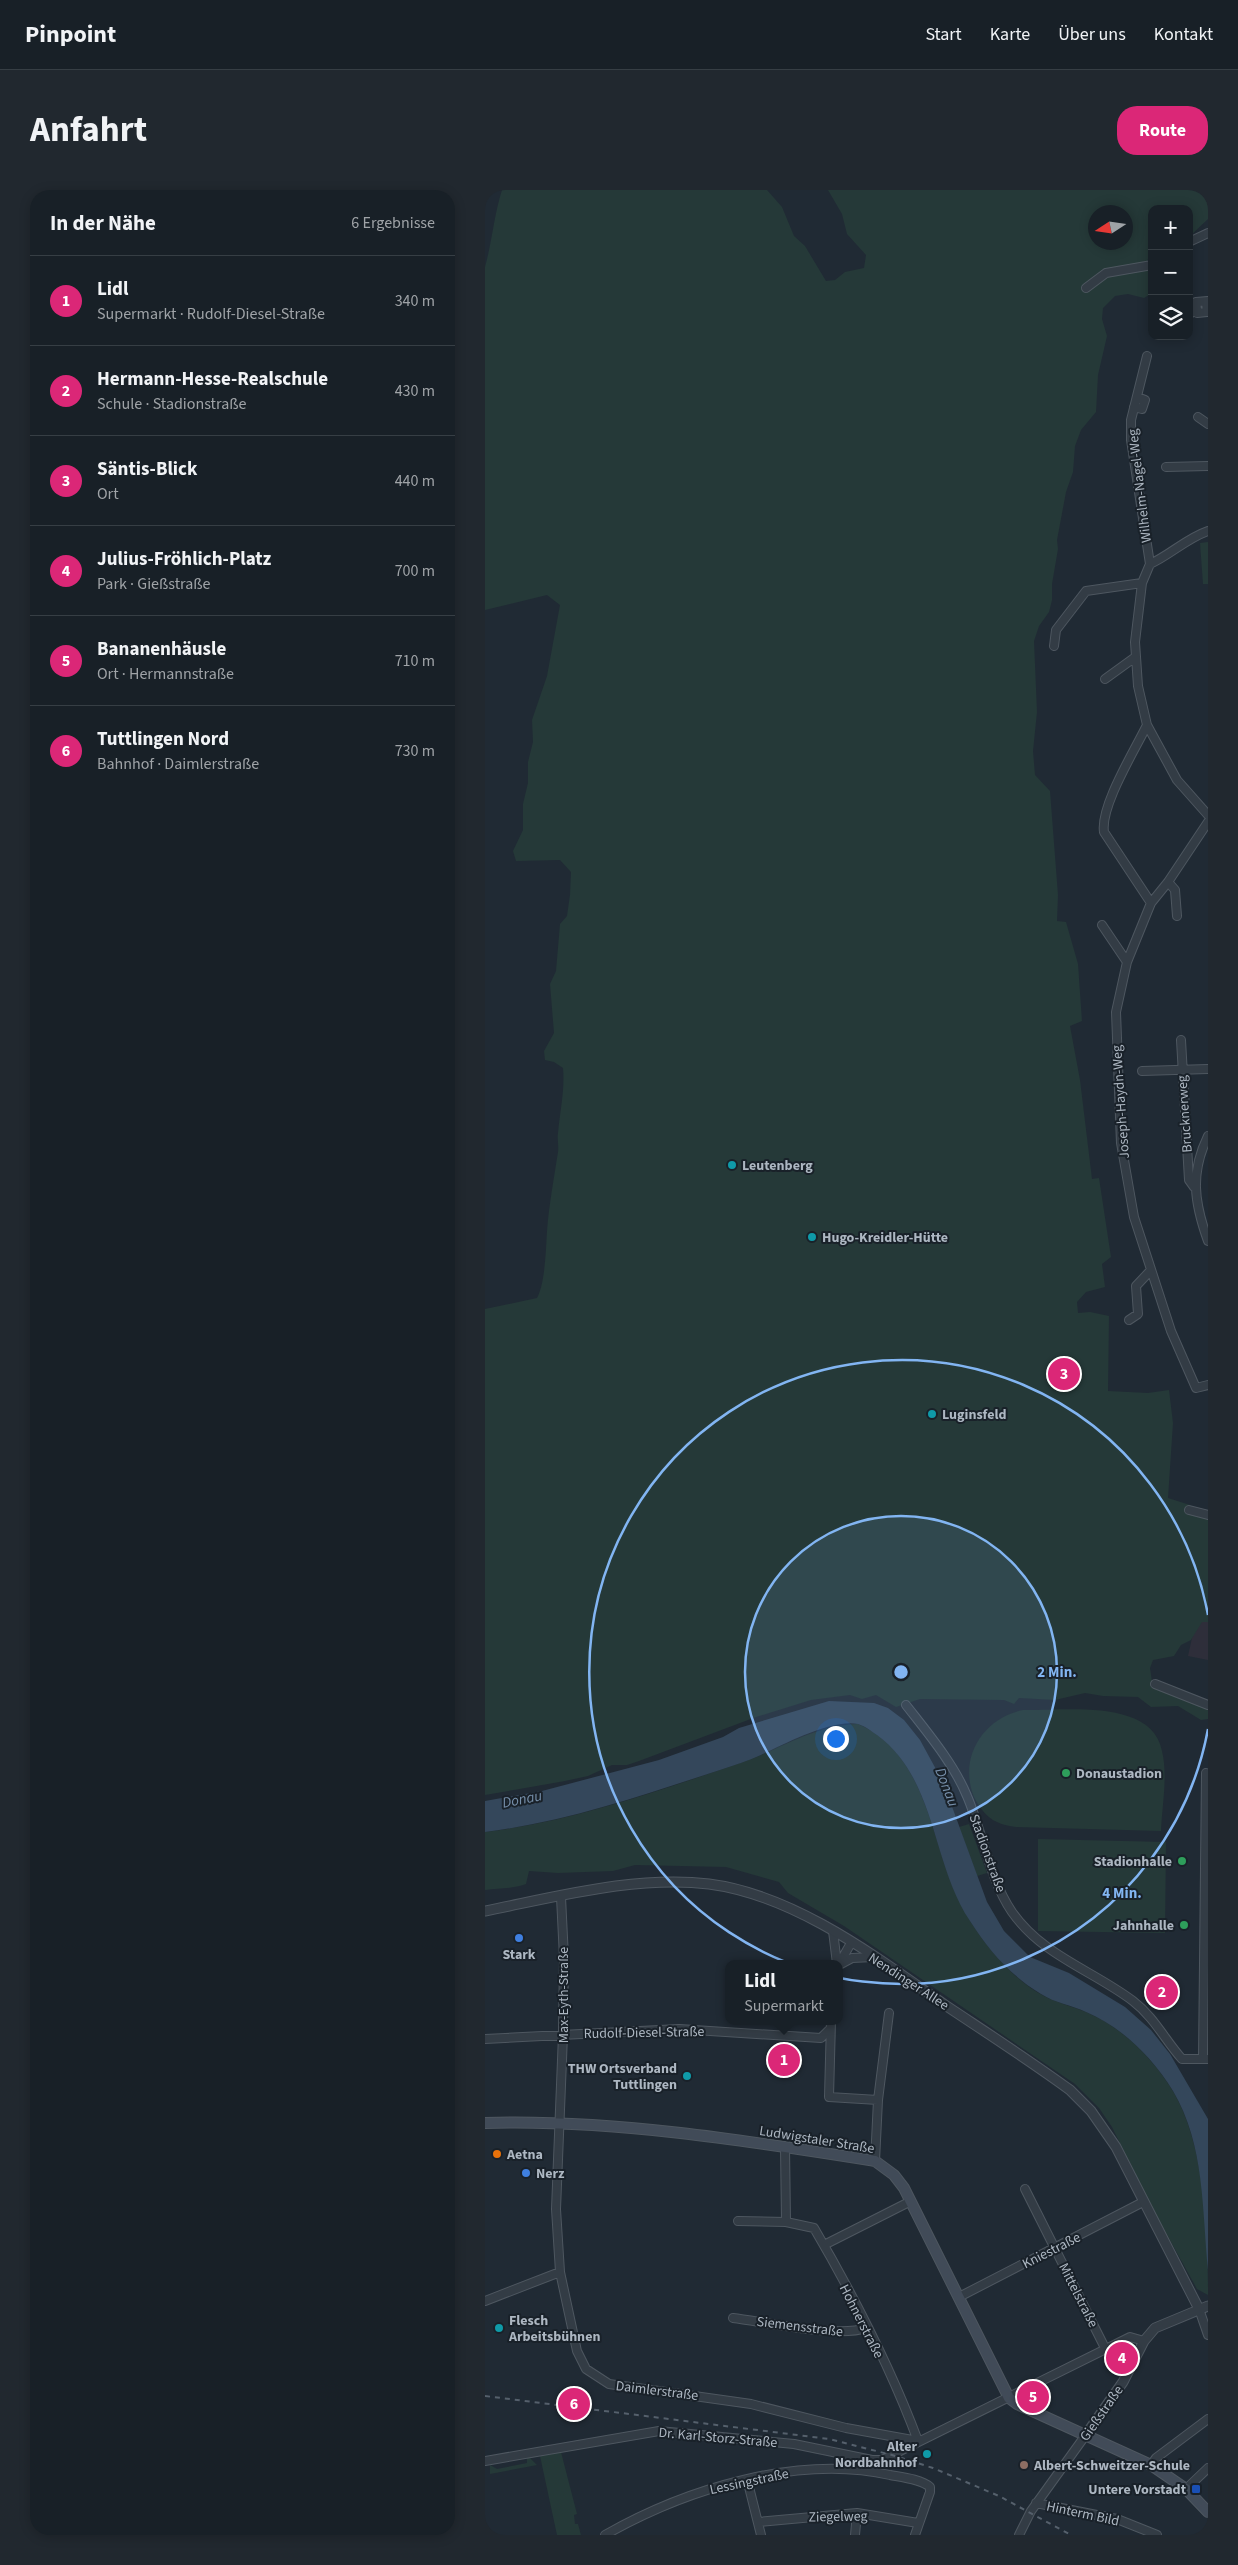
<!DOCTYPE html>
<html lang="de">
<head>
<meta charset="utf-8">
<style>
  :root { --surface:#182027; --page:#21282f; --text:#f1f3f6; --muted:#9fa3a7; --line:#363e44; --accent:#db2777 }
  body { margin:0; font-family:"Source Sans 3",sans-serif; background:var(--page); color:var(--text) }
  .controls { position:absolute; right:15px; top:15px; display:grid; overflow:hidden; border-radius:10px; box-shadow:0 2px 12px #0003 }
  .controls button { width:45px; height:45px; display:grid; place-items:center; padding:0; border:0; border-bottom:1px solid var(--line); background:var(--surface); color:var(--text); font:25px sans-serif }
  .compass { position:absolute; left:603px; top:15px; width:45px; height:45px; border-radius:50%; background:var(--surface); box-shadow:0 2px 12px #0003; rotate:258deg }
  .you { position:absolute; left:350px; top:1548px; width:18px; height:18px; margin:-12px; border:4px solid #fff; border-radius:50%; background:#1a73e8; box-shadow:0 0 0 8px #1a73e833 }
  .badge { display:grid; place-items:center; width:32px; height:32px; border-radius:50%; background:var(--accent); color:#fff; font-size:16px; font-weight:700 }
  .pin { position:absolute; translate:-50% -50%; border:2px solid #fff; box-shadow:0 1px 5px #0006 }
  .popup { position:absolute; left:240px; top:1770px; width:118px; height:65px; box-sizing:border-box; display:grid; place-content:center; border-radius:10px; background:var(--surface); filter:drop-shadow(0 1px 4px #0005); font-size:16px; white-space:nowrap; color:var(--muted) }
  .popup b { font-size:19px; color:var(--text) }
  .popup::after { content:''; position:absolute; left:50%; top:100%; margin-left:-10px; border:10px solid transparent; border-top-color:var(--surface) }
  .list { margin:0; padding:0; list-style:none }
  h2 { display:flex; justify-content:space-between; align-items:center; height:65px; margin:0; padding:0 20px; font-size:21px }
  h2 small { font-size:16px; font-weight:400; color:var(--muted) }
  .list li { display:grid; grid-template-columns:32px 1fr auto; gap:15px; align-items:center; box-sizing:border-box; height:90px; padding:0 20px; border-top:1px solid var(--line) }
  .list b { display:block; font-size:19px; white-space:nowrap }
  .list p { margin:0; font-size:16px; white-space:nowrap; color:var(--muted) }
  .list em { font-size:16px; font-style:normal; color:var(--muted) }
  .icon { flex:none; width:28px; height:28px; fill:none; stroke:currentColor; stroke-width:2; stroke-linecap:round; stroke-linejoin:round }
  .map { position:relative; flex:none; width:723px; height:2345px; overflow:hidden; border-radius:20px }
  header { display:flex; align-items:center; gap:30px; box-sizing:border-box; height:70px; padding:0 25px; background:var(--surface); border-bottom:1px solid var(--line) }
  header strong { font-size:24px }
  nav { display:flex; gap:28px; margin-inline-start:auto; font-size:18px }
  .intro { display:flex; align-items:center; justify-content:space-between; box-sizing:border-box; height:120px; padding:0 30px }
  h1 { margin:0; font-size:35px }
  .button { padding:12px 22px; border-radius:20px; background:var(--accent); color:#fff; font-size:18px; font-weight:700 }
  main { display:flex; gap:30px; padding:0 30px }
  aside { flex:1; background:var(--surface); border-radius:20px; box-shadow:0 2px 12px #0003 }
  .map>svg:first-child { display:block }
  .medical { fill:#2e2e3a }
  .green { fill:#253938; fill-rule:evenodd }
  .water { fill:#34475b }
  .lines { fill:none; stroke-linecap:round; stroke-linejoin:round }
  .minor-casing { stroke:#4e5760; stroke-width:10 }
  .tertiary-casing { stroke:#4e5760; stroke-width:11 }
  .secondary-casing { stroke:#4e5760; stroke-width:12 }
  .minor { stroke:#333c45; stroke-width:8 }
  .tertiary { stroke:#333c45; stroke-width:9 }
  .secondary { stroke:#414b58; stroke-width:10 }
  .rail { stroke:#55606c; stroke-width:2; stroke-dasharray:5 5; stroke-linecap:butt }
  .ring { fill:none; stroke:#82b5f2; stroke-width:2.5 }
  .culture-dot { fill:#0f9aa8; stroke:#192129; stroke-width:2 }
  .leisure-dot { fill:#2e9e5b; stroke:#192129; stroke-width:2 }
  .shop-dot { fill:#3f7fe0; stroke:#192129; stroke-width:2 }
  .food-dot { fill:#e8710a; stroke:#192129; stroke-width:2 }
  .education-dot { fill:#8d6e63; stroke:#192129; stroke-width:2 }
  .transit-dot { fill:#1a4fb4; stroke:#192129; stroke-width:2 }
  .labels { text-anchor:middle; stroke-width:4; stroke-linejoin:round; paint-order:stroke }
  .street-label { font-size:14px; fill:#adb7c2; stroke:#192129 }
  .poi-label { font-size:14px; font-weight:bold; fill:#adb7c2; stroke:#192129; text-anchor:start }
  .water-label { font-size:15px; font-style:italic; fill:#768faa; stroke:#192129 }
  .centre { fill:#82b5f2; stroke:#192129; stroke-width:2.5 }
  .ring-label { font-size:15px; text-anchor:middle; font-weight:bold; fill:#82b5f2; stroke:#192129; stroke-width:4; stroke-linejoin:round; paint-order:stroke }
</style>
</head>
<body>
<header>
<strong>Pinpoint</strong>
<nav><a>Start</a><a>Karte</a><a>Über uns</a><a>Kontakt</a></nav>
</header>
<div class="intro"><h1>Anfahrt</h1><a class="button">Route</a></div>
<main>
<aside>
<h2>In der Nähe<small>6 Ergebnisse</small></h2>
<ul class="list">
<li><span class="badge">1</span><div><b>Lidl</b><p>Supermarkt · Rudolf-Diesel-Straße</p></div><em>340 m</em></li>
<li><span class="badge">2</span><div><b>Hermann-Hesse-Realschule</b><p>Schule · Stadionstraße</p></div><em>430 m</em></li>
<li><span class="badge">3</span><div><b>Säntis-Blick</b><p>Ort</p></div><em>440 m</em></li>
<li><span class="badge">4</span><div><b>Julius-Fröhlich-Platz</b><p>Park · Gießstraße</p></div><em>700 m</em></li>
<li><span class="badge">5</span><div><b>Bananenhäusle</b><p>Ort · Hermannstraße</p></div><em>710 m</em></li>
<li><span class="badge">6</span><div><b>Tuttlingen Nord</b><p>Bahnhof · Daimlerstraße</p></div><em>730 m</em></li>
</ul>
</aside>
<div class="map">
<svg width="723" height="2345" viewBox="0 0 723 2345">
  <rect width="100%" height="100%" fill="#202a34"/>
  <path class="medical" d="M 723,1375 L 723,1470 L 703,1466 Z"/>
  <path class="green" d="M 17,0 L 282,0 L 297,17 L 309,46 L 320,56 L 341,91 L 350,90 L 360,82 L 379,78 L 381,65 L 362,44 L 357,24 L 343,0 L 723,0 L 723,29 L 704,47 L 704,19 L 667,19 L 667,67 L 662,70 C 663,82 667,91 667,103 L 659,108 L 643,104 L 630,106 L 618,118 L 617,129 L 622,146 L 613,185 L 611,222 L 596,240 L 590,256 L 588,282 L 581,302 L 572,350 L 573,359 L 567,394 L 567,410 L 564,422 L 554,436 L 549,451 L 552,522 L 548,561 L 550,585 L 565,601 L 573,705 L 572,731 L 581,732 L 593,774 L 597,831 L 585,836 L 595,890 L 607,989 L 614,988 L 626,1067 L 617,1074 L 620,1097 L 601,1102 L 592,1112 L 593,1123 L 605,1122 L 624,1126 L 623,1201 L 663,1203 L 684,1200 L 688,1233 L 683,1308 L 705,1315 L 703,1322 L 723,1329 L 723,1432 L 717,1432 L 706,1450 L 696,1455 L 689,1466 L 668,1470 L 665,1478 L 668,1498 L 723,1519 L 723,1529 L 716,1530 L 693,1516 L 666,1517 L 653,1507 L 618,1506 L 600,1503 L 570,1510 L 534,1508 L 529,1514 L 519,1510 L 435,1509 L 411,1517 L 391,1505 L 377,1509 L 365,1505 L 326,1510 L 271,1527 L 154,1571 L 142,1575 L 127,1575 L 103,1586 L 80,1591 L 0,1605 L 0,1119 L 52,1108 C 60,1094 61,1059 62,1041 C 64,1015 69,988 73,962 C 74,956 72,949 73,943 C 75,921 80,900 78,878 L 69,872 L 60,870 L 59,861 L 69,843 L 65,794 L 71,781 L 75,734 L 82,726 L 85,705 L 86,682 L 75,670 L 31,671 L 28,661 L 38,640 L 38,614 L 43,593 L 43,572 L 48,552 L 47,530 L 62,486 L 75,415 L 62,405 L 0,420 L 0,77 C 7,52 9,25 17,0 ZM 610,22 L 640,22 L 640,52 L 610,52 Z
    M 723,352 L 723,394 L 718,394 L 715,353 Z
    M 538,1520 C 579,1521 667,1508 677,1561 C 683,1586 677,1616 676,1641 L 531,1637 C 524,1636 518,1635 512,1632 C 502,1628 494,1617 489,1607 C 473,1568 498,1528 538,1520 Z
    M 373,1534 C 434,1560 444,1632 464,1687 C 472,1709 483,1729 496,1747 C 513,1770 533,1792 559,1806 C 572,1813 587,1816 601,1822 C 637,1837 669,1869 689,1903 C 720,1956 723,2044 723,2105 L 712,2099 L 666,2016 L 627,1937 L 614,1918 L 590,1894 L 359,1736 L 303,1703 L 294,1692 L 241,1677 L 150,1675 L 128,1681 L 73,1683 L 44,1681 L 41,1694 C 28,1699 14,1698 0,1700 L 0,1642 C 90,1631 176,1600 261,1571 C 299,1557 331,1535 373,1534 Z
    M 484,1634 L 502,1683 L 492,1686 L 474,1637 Z
    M 553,1649 L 681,1652 L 680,1743 L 553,1741 Z
    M 651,2150 L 637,2188 C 625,2165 624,2158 651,2150 Z
    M 76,2262 L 92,2324 L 89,2325 L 90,2334 L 93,2334 L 96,2345 L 72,2345 L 55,2266 Z
    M 42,2268 L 45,2268 L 52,2275 L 5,2284 L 5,2275 L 12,2279 L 42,2273 Z"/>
  <path class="water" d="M 344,1511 L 389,1513 L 403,1518 L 419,1530 L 435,1550 L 458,1592 L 502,1712 L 519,1741 L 545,1767 L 584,1783 L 640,1817 L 666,1840 L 685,1864 L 723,1929 L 723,2080 C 717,2020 720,1955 688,1901 C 668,1868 637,1837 601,1822 C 586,1815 570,1813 556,1804 C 525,1785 504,1761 485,1731 C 446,1673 452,1589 392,1545 C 386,1541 380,1536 373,1534 C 346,1529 300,1554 276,1565 C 263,1571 249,1575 235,1580 C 158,1605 81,1632 0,1642 L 0,1611 L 57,1601 L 174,1570 L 238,1547 L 254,1538 Z"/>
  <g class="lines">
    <g class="minor-casing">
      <path id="minor" d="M 704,52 L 723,43
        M 601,98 L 621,83 L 667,75
        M 712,120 L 711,112 L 723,111
        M 704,124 L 712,120 L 712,123 L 722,122 L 721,112
        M 662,166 L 646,230 L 646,250 L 665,374
        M 649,217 L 657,219 L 660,210 L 652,207
        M 713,227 L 723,234
        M 681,277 L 723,276
        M 723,341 C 702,348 685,365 665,374 L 657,393 L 650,452 L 653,496 L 662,535 L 692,590 L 723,625
        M 569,456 L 571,440 L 601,401 L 657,393
        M 620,489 L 649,468
        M 662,535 C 650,560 615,616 619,642 L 666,713
        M 723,632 L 683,692 L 666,713 L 642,772 L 631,822 L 636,953 L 649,1027 L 686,1141 L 711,1198 L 723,1195
        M 683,692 L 690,700 L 692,726
        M 617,735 L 642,772
        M 696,850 L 704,990 L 709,997
        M 657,881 L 723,879
        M 723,946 C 705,983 709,1012 723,1051
        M 644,1130 L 653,1124 L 651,1096 L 666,1080
        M 704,1320 L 723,1325
        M 670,1494 L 723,1515
        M 421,1515 C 442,1542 469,1574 482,1606 C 498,1643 504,1688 527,1722 C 558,1766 607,1780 648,1811 C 669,1827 680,1850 697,1869 L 723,1869
        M 76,1707 L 79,1768 L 78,1845 L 71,2019 L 75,2082 L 92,2161 L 101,2179 L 124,2194 L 266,2214 L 361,2238 L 433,2251
        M 348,1741 L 352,1774
        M 354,1774 L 366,1753
        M 354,1775 L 367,1768 L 388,1767
        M 346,1831 L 344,1907 L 393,1910
        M 0,1849 L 194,1839 L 336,1848 L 344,1840
        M 718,1869 L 721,1583
        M 390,1971 L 393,1910 L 404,1823
        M 540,1999 L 620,2158
        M 253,2031 L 301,2032 L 300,1957
        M 301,2032 L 329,2038 C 367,2103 407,2181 433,2251
        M 339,2055 L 426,2011
        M 474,2107 L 658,2012
        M 0,2111 L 75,2082
        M 714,2119 L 723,2145
        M 248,2128 C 280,2132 353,2148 381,2138
        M 0,2271 L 174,2241 L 309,2254 L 387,2270 L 397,2270 L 645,2147 L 659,2151
        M 666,2275 L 671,2268 L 723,2229
        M 262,2289 L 276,2345
        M 701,2299 L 723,2278
        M 551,2313 L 632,2329 L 672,2345
        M 273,2332 L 372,2323 L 433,2333
        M 120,2345 C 201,2299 313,2264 405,2285 C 416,2287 436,2289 445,2297 L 445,2302 L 430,2345
        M 370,2345 L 372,2323
        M 534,2345 L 546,2321 L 600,2246"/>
    </g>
    <g class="tertiary-casing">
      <path id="tertiary" d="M 0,1721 C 71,1707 152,1685 224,1694 C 310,1705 391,1767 460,1815 C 502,1843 544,1870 585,1900 L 606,1921 L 631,1957 L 714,2119
        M 600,2246 L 638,2192 L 659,2151 L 670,2138 L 723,2116"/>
    </g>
    <g class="secondary-casing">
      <path id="secondary" d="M 0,1933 C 127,1929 264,1951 390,1971 L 409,1985 L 419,1998 L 524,2208 L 532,2214 L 666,2275 L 701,2299 L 723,2322"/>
    </g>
    <use href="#minor" class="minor"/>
    <use href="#tertiary" class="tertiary"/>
    <use href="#secondary" class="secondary"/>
    <path class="rail" d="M 0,2206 L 344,2249 L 407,2265 L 448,2278 L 514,2306 L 586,2345"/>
  </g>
  <circle cx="416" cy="1482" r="156" fill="#82b5f2" fill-opacity=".12"/>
  <g class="ring">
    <circle cx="416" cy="1482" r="156"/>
    <path d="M723 1539A312 312 0 1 1 723 1425"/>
  </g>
  <g class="culture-dot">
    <circle cx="247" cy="975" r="5"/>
    <circle cx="327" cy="1047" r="5"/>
    <circle cx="447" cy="1224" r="5"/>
    <circle cx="202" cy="1886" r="5"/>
    <circle cx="14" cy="2138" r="5"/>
    <circle cx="442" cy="2264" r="5"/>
  </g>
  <g class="leisure-dot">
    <circle cx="581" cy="1583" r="5"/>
    <circle cx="697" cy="1671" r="5"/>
    <circle cx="699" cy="1735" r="5"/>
  </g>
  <g class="shop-dot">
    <circle cx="34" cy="1748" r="5"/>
    <circle cx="41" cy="1983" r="5"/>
  </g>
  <circle class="food-dot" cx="12" cy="1964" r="5"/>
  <circle class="education-dot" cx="539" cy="2275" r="5"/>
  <rect class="transit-dot" x="706" y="2294" width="10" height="10" rx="2.5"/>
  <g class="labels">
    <g class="street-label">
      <text transform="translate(654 296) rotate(-97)" y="5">Wilhelm-Nagel-Weg</text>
      <text transform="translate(635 912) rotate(-94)" y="5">Joseph-Haydn-Weg</text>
      <text transform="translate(699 924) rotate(-94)" y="5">Brucknerweg</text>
      <text transform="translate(503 1663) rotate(70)" y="5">Stadionstraße</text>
      <text transform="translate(424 1791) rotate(33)" y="5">Nendinger Allee</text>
      <text transform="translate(78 1805) rotate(-90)" y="5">Max-Eyth-Straße</text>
      <text transform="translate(159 1842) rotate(-1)" y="5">Rudolf-Diesel-Straße</text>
      <text transform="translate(332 1949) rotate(9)" y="5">Ludwigstaler Straße</text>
      <text transform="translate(566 2060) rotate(-27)" y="5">Kniestraße</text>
      <text transform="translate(594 2105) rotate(63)" y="5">Mittelstraße</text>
      <text transform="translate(377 2131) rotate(63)" y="5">Hohnerstraße</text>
      <text transform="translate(315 2136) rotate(7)" y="5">Siemensstraße</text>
      <text transform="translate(172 2200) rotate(7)" y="5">Daimlerstraße</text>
      <text transform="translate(616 2223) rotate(-55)" y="5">Gießstraße</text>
      <text transform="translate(233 2247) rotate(5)" y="5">Dr. Karl-Storz-Straße</text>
      <text transform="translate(264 2291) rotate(-12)" y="5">Lessingstraße</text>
      <text transform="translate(598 2323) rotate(12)" y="5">Hinterm Bild</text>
      <text transform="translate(353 2326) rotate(-1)" y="5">Ziegelweg</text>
    </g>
    <g class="poi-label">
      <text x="257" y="980">Leutenberg</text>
      <text x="337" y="1052">Hugo-Kreidler-Hütte</text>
      <text x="457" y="1229">Luginsfeld</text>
      <text x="591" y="1588">Donaustadion</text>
      <text x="687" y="1676" text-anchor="end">Stadionhalle</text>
      <text x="689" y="1740" text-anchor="end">Jahnhalle</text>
      <text x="34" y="1769" text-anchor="middle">Stark</text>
      <text x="192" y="1883" text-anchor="end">THW Ortsverband<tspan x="192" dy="16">Tuttlingen</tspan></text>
      <text x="22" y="1969">Aetna</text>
      <text x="51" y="1988">Nerz</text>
      <text x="24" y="2135">Flesch<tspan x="24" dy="16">Arbeitsbühnen</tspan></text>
      <text x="432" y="2261" text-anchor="end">Alter<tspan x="432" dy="16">Nordbahnhof</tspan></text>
      <text x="549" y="2280">Albert-Schweitzer-Schule</text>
      <text x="701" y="2304" text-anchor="end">Untere Vorstadt</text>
    </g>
    <g class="water-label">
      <text transform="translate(462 1597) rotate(69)" y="5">Donau</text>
      <text transform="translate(37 1609) rotate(-11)" y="5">Donau</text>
    </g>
  </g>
  <circle cx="416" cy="1482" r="8" class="centre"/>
  <g class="ring-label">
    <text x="572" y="1487">2 Min.</text>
    <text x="637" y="1708">4 Min.</text>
  </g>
</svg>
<div class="controls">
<button>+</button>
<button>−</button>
<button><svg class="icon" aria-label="layers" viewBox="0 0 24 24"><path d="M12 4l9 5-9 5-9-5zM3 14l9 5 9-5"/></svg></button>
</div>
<svg class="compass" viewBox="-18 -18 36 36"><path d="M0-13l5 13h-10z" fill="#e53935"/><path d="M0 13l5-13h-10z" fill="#9fa3a7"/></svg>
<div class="you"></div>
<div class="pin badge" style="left:299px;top:1870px">1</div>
<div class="popup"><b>Lidl</b>Supermarkt</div>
<div class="pin badge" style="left:677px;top:1802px">2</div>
<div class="pin badge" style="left:579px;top:1184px">3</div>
<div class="pin badge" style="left:637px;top:2168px">4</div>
<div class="pin badge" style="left:548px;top:2207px">5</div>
<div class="pin badge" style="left:89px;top:2214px">6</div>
</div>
</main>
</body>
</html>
